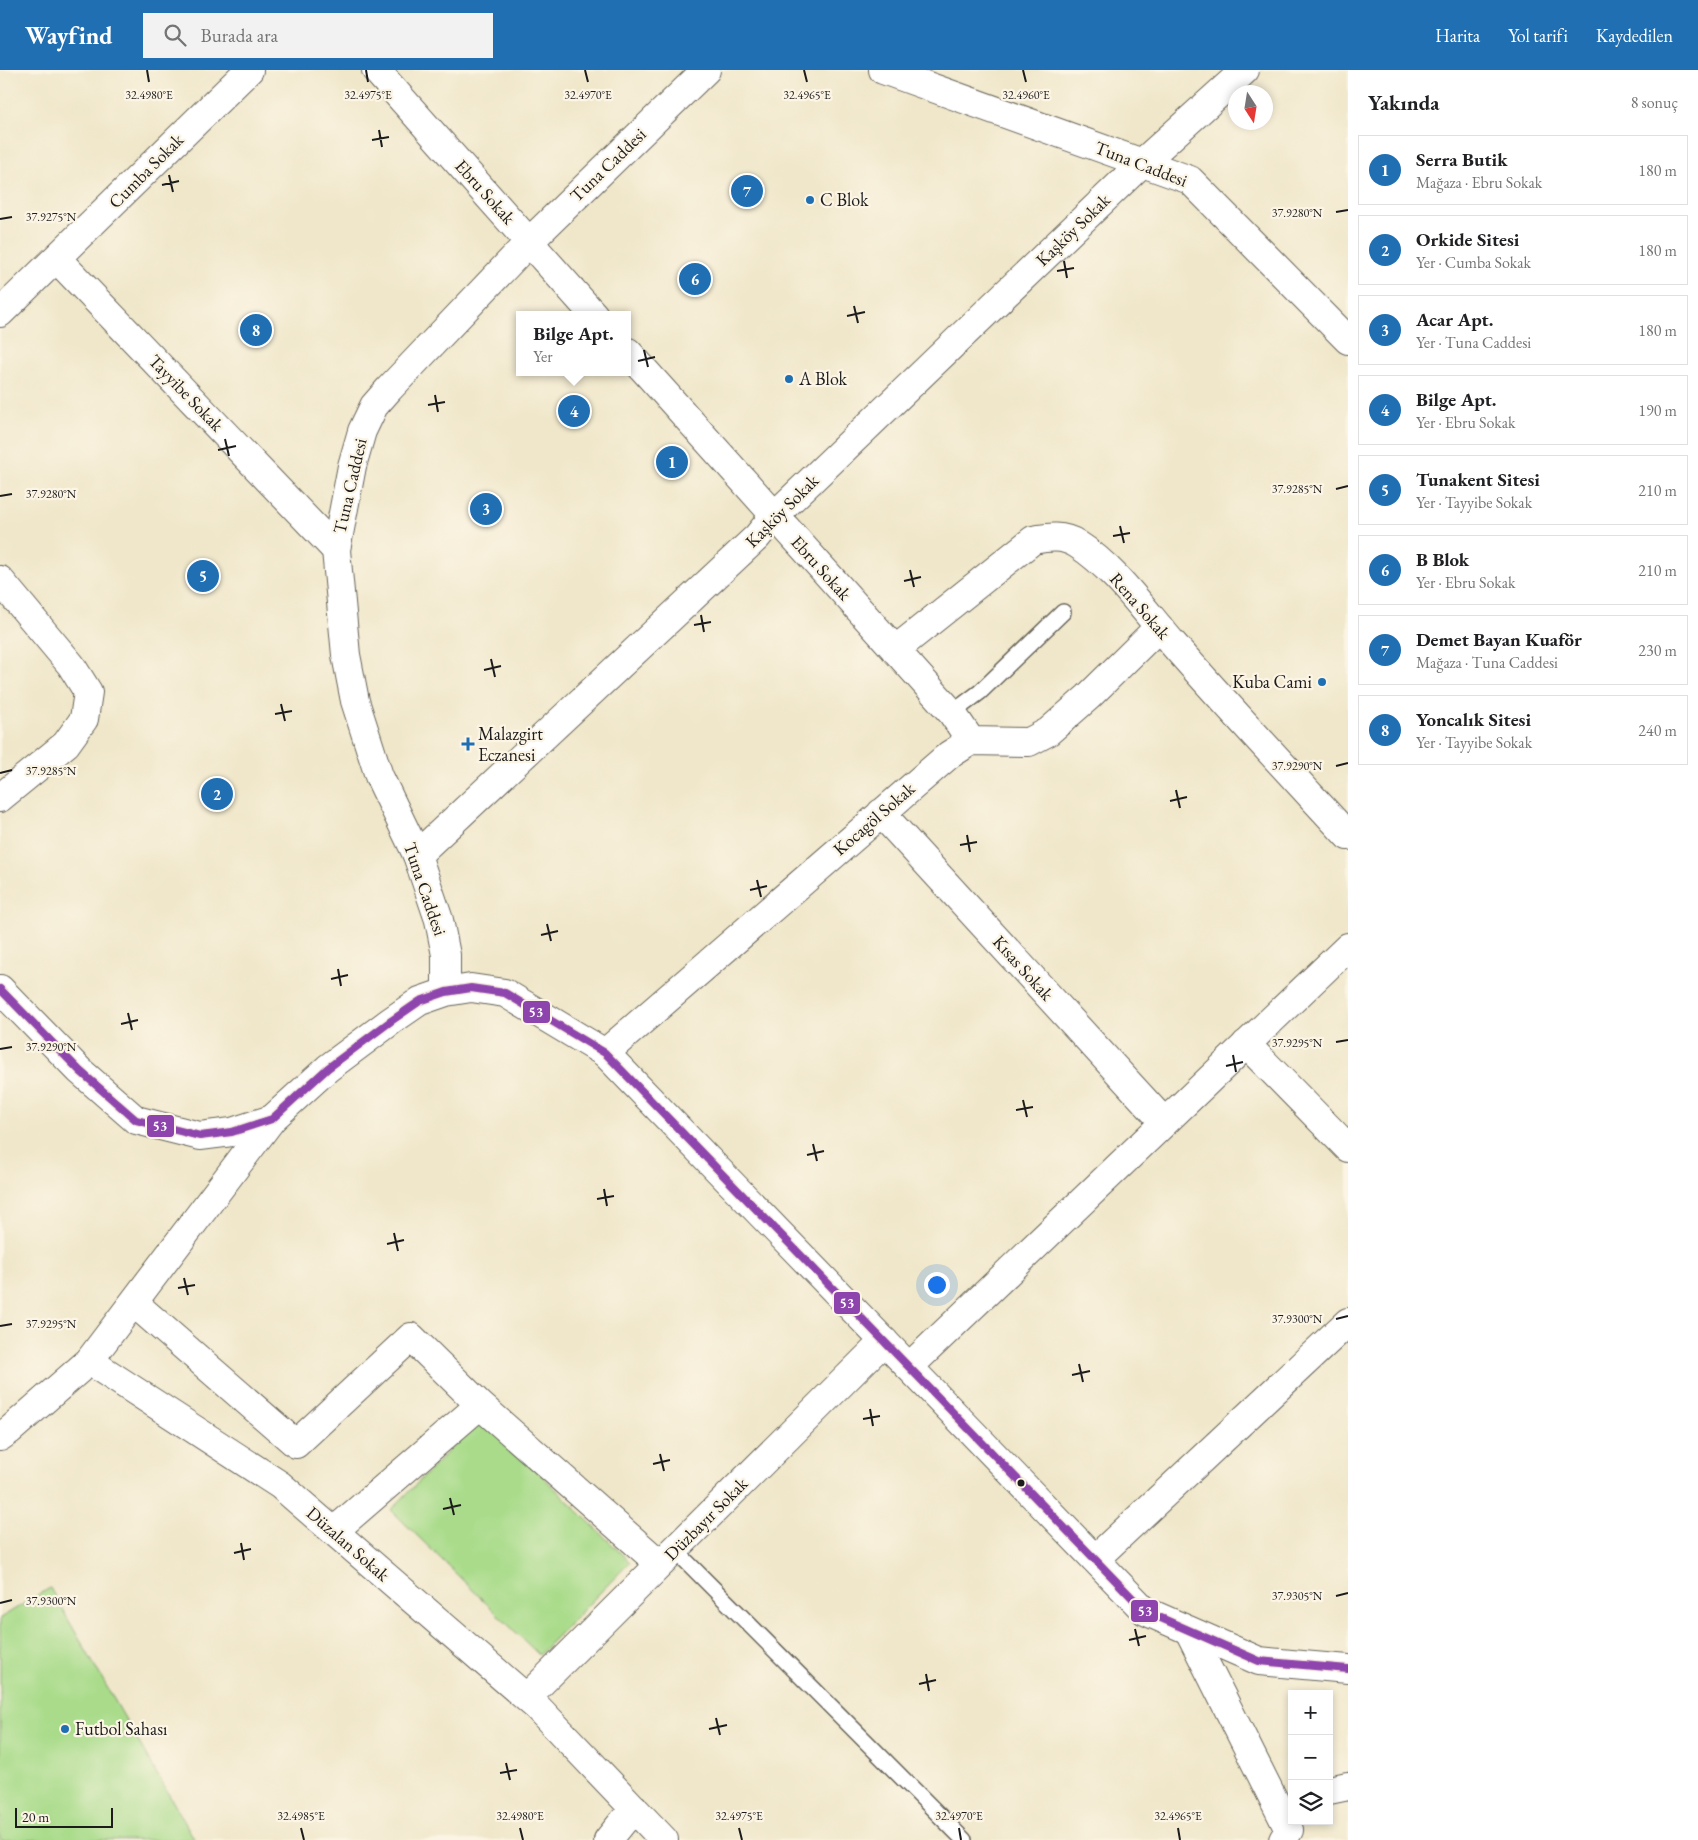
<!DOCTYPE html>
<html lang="tr">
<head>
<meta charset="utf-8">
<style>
  :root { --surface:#fff; --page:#f2f2f2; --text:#202124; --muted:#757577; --line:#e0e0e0; --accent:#1f6fb2 }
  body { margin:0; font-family:"EB Garamond",serif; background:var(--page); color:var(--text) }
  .controls { position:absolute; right:15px; bottom:15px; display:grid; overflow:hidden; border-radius:0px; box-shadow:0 2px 8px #0003 }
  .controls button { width:45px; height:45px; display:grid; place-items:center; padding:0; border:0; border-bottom:1px solid var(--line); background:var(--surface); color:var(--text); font:25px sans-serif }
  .compass { position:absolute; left:1228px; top:15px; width:45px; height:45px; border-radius:50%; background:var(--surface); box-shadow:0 2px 8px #0003; rotate:168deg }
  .scale { position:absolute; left:15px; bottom:12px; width:98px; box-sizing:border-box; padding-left:5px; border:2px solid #1c1c1c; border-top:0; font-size:14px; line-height:18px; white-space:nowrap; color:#1c1c1c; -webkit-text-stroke:4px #fcf5e5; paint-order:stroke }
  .you { position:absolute; left:936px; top:1214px; width:18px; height:18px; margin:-12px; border:4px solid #fff; border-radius:50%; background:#1a73e8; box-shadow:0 0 0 8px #1a73e833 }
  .badge { display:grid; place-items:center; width:32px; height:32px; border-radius:50%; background:var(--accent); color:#fff; font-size:16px; font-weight:700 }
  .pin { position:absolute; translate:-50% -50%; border:2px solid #fff; box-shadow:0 1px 5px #0006 }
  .popup { position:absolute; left:516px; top:241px; width:115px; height:65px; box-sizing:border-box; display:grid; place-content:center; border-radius:0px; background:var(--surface); filter:drop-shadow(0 1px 4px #0005); font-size:16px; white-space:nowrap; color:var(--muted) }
  .popup b { font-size:19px; color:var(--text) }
  .popup::after { content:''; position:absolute; left:50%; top:100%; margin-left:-10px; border:10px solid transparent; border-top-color:var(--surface) }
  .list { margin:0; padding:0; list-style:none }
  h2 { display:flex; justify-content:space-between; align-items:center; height:65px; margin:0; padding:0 20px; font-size:21px }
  h2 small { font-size:16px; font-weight:400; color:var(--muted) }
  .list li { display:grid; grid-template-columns:32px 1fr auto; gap:15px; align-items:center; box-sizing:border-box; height:70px; margin:0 10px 10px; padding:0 10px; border:1px solid var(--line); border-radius:0px }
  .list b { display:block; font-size:19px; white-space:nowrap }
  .list p { margin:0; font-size:16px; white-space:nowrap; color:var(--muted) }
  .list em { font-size:16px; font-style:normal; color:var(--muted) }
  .icon { flex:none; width:28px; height:28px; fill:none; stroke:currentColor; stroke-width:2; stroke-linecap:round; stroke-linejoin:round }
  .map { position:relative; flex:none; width:1348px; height:1770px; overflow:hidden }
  header { display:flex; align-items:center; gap:30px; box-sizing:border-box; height:70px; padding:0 25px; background:var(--accent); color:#fff }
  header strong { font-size:24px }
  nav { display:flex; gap:28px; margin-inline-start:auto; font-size:18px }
  .search { width:350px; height:45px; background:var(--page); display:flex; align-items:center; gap:12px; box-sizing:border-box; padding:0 18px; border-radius:0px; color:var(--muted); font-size:19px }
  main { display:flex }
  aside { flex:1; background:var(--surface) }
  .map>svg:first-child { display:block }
  .green { fill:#a9db8a; stroke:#627c53 }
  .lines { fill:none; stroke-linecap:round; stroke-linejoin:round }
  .lane-casing { stroke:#666359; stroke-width:18 }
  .street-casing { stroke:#666359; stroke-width:30 }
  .secondary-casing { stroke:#666359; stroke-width:30 }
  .lane { stroke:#fff; stroke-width:15 }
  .street { stroke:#fff; stroke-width:28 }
  .secondary { stroke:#fff; stroke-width:28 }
  .bus-1-casing { stroke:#fcf5e5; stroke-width:11 }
  .bus-1 { stroke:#8e44ad; stroke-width:8 }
  .ticks { fill:none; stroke:#1c1c1c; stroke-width:2 }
  .poi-dot { fill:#1f6fb2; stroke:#fcf5e5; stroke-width:2 }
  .bus-dot { fill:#1c1c1c; stroke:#fcf5e5; stroke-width:2 }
  .labels { text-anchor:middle; stroke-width:4.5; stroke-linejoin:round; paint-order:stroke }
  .street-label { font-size:18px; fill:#1c1c1c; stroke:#fcf5e5 }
  .poi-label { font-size:18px; fill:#1c1c1c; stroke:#fcf5e5; text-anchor:start }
  .ticks-label { font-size:12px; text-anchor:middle; fill:#1c1c1c; stroke:#fcf5e5; stroke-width:4.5; stroke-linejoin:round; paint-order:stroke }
  .line-badge { stroke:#fcf5e5; stroke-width:2 }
  .badge-label { font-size:14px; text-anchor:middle; font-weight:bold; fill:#fff }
</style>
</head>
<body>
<header>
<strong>Wayfind</strong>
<div class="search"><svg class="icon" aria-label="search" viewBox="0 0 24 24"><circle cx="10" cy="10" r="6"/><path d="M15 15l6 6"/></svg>Burada ara</div>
<nav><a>Harita</a><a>Yol tarifi</a><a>Kaydedilen</a></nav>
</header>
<main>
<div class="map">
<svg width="1348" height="1770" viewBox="0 0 1348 1770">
  <rect width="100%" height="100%" fill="#fcf5e5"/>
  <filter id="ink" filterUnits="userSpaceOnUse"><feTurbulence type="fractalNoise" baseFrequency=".02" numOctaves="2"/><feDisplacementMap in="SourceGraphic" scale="10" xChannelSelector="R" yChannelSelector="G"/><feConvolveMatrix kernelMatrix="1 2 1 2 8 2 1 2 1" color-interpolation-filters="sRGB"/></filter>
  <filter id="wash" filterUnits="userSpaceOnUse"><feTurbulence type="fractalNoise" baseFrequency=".0096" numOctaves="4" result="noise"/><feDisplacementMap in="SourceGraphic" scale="20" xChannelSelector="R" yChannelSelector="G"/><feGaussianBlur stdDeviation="1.12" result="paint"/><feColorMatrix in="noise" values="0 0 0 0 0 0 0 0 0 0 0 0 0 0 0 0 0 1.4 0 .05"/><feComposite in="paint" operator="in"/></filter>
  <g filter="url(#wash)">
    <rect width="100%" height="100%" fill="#f0e7ca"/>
    <path class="green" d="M 482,1347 L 630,1492 L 539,1585 L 391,1440 Z
      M 50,1518 L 195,1770 L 0,1770 L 0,1548 Z"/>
  </g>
  <g filter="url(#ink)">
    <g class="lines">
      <g class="lane-casing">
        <path id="lane" d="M 952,643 L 980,622 L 1063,542
          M 675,1480 L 964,1770"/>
      </g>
      <g class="street-casing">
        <path id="street" d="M 376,0 L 594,245
          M 57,189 L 336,480
          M 0,243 L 249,0
          M 628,282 L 952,643 L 971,671
          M 0,510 L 71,595 L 88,622 L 84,649 L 66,674 L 0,728
          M 895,580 L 1033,470 C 1049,467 1063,465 1077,474 C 1115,498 1145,542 1174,575 C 1231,640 1290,703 1348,766
          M 881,743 L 1164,1052
          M 417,785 L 757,467 L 774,446 L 1142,93 L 1245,0
          M 1246,974 L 1348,1078
          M 605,983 L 949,685 L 971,671 L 1029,672 L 1048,662 L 1088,627 L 1159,557
          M 134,1233 L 296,1374 L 411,1267 L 480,1335
          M 89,1291 L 272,1049
          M 909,1297 L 1348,877
          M 0,1367 L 10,1360 L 89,1291 L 280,1415 L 537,1637 L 664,1770
          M 334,1461 L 480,1335 L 660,1494
          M 1095,1489 L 1348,1252
          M 1189,1561 L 1289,1760 L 1283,1770
          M 527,1627 L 884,1271
          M 1329,1720 L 1348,1716
          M 608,1770 L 634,1738"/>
      </g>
      <g class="secondary-casing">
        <path id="secondary" d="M 883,0 L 1190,110 L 1348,270
          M 0,919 L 80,1001 L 136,1050 L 200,1066 L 232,1062 L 272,1049 L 328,998 L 391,951 L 420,931 L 446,922 L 471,918 L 505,923 L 605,983 L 1145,1541 L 1259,1591 L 1348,1599
          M 446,922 L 446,885 L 439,850 L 417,785 L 379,706 L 355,631 L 346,585 L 336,480 L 352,396 L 362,361 L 374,336 L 389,319 L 529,172 L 706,0"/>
      </g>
      <use href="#lane" class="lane"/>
      <use href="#street" class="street"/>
      <use href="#secondary" class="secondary"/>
      <g class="bus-1-casing">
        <path id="bus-1" d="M 0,919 L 80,1001 L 136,1050 L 200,1066 L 232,1062 L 272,1049 L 328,998 L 391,951 L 420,931 L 446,922 L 471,918 L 505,923 L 605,983 L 1145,1541 L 1259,1591 L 1348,1599"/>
      </g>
      <use href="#bus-1" class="bus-1"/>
    </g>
  </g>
  <path class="ticks" d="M 147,0 L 149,12M 366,0 L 368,12M 585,0 L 588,12M 804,0 L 807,12M 1023,0 L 1026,12M 379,60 L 382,77M 372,70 L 389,67M 169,105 L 173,122M 162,115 L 179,111M 1336,142 L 1348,140M 0,149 L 12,147M 1064,191 L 1067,208M 1057,201 L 1074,198M 854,236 L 858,253M 847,246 L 865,242M 644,280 L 648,297M 638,291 L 655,287M 435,325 L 438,342M 428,335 L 445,332M 225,369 L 229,386M 218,380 L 236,376M 1336,419 L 1348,416M 0,426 L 12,424M 1120,456 L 1124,473M 1113,466 L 1130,463M 910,500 L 914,517M 904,511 L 921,507M 701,545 L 704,562M 694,555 L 711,552M 491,589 L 495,607M 484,600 L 501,596M 281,634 L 285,651M 275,644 L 292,641M 1336,696 L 1348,693M 0,703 L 12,700M 1176,720 L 1180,738M 1170,731 L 1187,727M 967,765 L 970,782M 960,775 L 977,772M 757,810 L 761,827M 750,820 L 767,816M 547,854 L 551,871M 541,865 L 558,861M 338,899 L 341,916M 331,909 L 348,905M 128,943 L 132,960M 121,954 L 138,950M 1336,972 L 1348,970M 0,979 L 12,977M 1233,985 L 1236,1002M 1226,996 L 1243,992M 1023,1030 L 1027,1047M 1016,1040 L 1033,1037M 813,1074 L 817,1091M 807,1085 L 824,1081M 604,1119 L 607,1136M 597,1129 L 614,1126M 394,1163 L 398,1181M 387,1174 L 404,1170M 184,1208 L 188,1225M 178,1218 L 195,1215M 1336,1249 L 1348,1246M 0,1256 L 12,1254M 1079,1294 L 1083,1312M 1072,1305 L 1090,1301M 870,1339 L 873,1356M 863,1349 L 880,1346M 660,1384 L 664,1401M 653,1394 L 670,1390M 450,1428 L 454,1445M 443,1439 L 461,1435M 241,1473 L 244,1490M 234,1483 L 251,1479M 1336,1526 L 1348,1523M 0,1533 L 12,1530M 1135,1559 L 1139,1576M 1129,1570 L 1146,1566M 926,1604 L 929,1621M 919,1614 L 936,1610M 716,1648 L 720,1665M 709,1659 L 727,1655M 506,1693 L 510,1710M 500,1703 L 517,1700M 301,1758 L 304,1770M 520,1758 L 523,1770M 739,1758 L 742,1770M 959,1758 L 961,1770M 1178,1758 L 1180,1770"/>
  <g class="poi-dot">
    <circle cx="810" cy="130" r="5"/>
    <circle cx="789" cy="309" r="5"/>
    <circle cx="1322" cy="612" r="5"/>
    <path d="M465.5 666.5h5v5h5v5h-5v5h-5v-5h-5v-5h5z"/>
    <circle cx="65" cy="1659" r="5"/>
  </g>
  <circle class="bus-dot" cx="1021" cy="1413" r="4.5"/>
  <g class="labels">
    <g class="street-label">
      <text transform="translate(1141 94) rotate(21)" y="6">Tuna Caddesi</text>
      <text transform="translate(608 95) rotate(-44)" y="6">Tuna Caddesi</text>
      <text transform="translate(146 101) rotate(-45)" y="6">Cumba Sokak</text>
      <text transform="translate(485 122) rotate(48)" y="6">Ebru Sokak</text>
      <text transform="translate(1073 160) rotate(-44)" y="6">Kaşköy Sokak</text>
      <text transform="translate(186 323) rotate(46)" y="6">Tayyibe Sokak</text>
      <text transform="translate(350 416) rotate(-77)" y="6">Tuna Caddesi</text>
      <text transform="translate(782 441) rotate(-45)" y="6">Kaşköy Sokak</text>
      <text transform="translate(821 498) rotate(48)" y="6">Ebru Sokak</text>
      <text transform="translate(1140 536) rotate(49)" y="6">Rena Sokak</text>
      <text transform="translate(874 749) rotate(-41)" y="6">Kocagöl Sokak</text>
      <text transform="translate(425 819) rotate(71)" y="6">Tuna Caddesi</text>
      <text transform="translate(1023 898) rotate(48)" y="6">Kısas Sokak</text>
      <text transform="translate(706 1449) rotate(-45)" y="6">Düzbayır Sokak</text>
      <text transform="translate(348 1474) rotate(41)" y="6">Düzalan Sokak</text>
    </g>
    <g class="poi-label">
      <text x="820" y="136">C Blok</text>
      <text x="799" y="315">A Blok</text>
      <text x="1312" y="618" text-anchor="end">Kuba Cami</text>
      <text x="478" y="670">Malazgirt<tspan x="478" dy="21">Eczanesi</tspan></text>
      <text x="75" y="1665">Futbol Sahası</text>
    </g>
  </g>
  <g class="ticks-label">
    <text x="149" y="29">32.4980°E</text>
    <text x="368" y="29">32.4975°E</text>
    <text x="588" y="29">32.4970°E</text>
    <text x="807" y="29">32.4965°E</text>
    <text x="1026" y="29">32.4960°E</text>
    <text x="1297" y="147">37.9280°N</text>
    <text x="51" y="151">37.9275°N</text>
    <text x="1297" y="423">37.9285°N</text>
    <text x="51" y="428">37.9280°N</text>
    <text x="1297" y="700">37.9290°N</text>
    <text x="51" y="705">37.9285°N</text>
    <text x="1297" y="977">37.9295°N</text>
    <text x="51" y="981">37.9290°N</text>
    <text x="1297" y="1253">37.9300°N</text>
    <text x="51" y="1258">37.9295°N</text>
    <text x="1297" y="1530">37.9305°N</text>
    <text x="51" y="1535">37.9300°N</text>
    <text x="301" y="1750">32.4985°E</text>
    <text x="520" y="1750">32.4980°E</text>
    <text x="739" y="1750">32.4975°E</text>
    <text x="959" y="1750">32.4970°E</text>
    <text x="1178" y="1750">32.4965°E</text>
  </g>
  <g class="line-badge">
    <rect x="522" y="930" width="29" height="24" rx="5" fill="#8e44ad"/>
    <rect x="146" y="1044" width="29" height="24" rx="5" fill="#8e44ad"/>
    <rect x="833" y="1221" width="28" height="24" rx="5" fill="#8e44ad"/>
    <rect x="1130" y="1529" width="29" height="24" rx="5" fill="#8e44ad"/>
  </g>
  <g class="badge-label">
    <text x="536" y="947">53</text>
    <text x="160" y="1061">53</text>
    <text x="847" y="1238">53</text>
    <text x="1145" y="1546">53</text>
  </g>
</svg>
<div class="controls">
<button>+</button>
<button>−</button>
<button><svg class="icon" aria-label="layers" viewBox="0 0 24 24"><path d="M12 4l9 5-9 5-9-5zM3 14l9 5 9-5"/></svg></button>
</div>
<svg class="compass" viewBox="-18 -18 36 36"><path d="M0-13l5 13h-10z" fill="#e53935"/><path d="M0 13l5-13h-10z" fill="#757577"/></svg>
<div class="scale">20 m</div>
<div class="you"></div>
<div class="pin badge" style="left:672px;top:392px">1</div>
<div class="pin badge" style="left:217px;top:724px">2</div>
<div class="pin badge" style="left:486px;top:439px">3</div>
<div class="pin badge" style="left:574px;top:341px">4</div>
<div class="popup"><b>Bilge Apt.</b>Yer</div>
<div class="pin badge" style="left:203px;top:506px">5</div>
<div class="pin badge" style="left:695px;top:209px">6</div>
<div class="pin badge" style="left:747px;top:121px">7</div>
<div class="pin badge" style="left:256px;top:260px">8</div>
</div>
<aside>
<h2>Yakında<small>8 sonuç</small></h2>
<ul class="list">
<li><span class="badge">1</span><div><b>Serra Butik</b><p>Mağaza · Ebru Sokak</p></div><em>180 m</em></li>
<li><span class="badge">2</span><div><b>Orkide Sitesi</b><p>Yer · Cumba Sokak</p></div><em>180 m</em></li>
<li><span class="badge">3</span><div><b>Acar Apt.</b><p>Yer · Tuna Caddesi</p></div><em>180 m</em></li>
<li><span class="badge">4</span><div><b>Bilge Apt.</b><p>Yer · Ebru Sokak</p></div><em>190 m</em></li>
<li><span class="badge">5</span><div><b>Tunakent Sitesi</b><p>Yer · Tayyibe Sokak</p></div><em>210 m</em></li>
<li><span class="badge">6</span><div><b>B Blok</b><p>Yer · Ebru Sokak</p></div><em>210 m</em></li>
<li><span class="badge">7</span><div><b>Demet Bayan Kuaför</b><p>Mağaza · Tuna Caddesi</p></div><em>230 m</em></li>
<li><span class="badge">8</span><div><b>Yoncalık Sitesi</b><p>Yer · Tayyibe Sokak</p></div><em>240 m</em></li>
</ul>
</aside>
</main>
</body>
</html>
